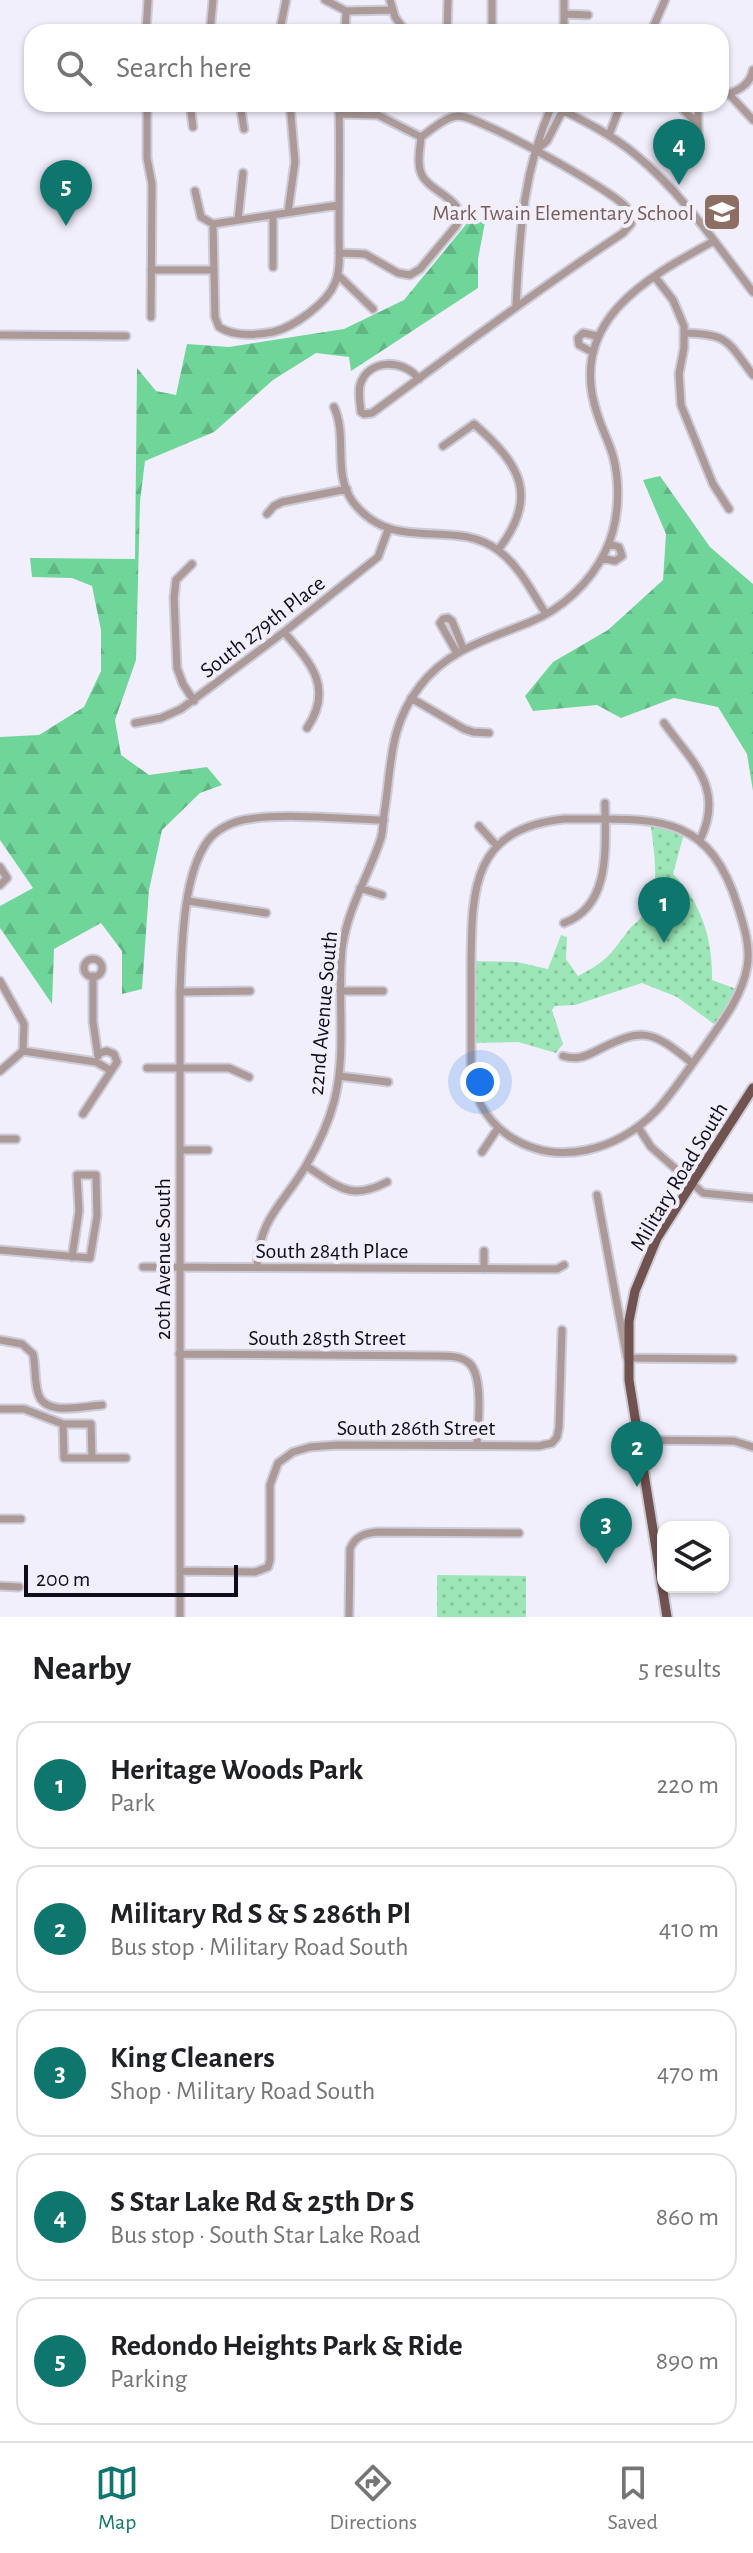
<!DOCTYPE html>
<html lang="en">
<head>
<meta charset="utf-8">
<style>
  :root { --surface:#fff; --page:#f6f6f6; --text:#202124; --muted:#757577; --line:#e0e0e0; --accent:#0f766e }
  body { margin:0; font-family:"Alegreya Sans",sans-serif; background:var(--page); color:var(--text) }
  .controls { position:absolute; right:24px; bottom:24px; display:grid; overflow:hidden; border-radius:16px; box-shadow:0 2px 6px #0004 }
  .controls button { width:72px; height:72px; display:grid; place-items:center; padding:0; border:0; border-bottom:2px solid var(--line); background:var(--surface); color:var(--text); font:40px sans-serif }
  .scale { position:absolute; left:24px; bottom:20px; width:214px; box-sizing:border-box; padding-left:8px; border:4px solid #100d18; border-top:0; font-size:22px; line-height:28px; white-space:nowrap; color:#100d18; -webkit-text-stroke:6px #f2effc; paint-order:stroke }
  .you { position:absolute; left:480px; top:1082px; width:28px; height:28px; margin:-20px; border:6px solid #fff; border-radius:50%; background:#1a73e8; box-shadow:0 0 0 12px #1a73e833 }
  .badge { display:grid; place-items:center; width:52px; height:52px; border-radius:50%; background:var(--accent); color:#fff; font-size:26px; font-weight:700 }
  .pin { position:absolute; translate:-50% -66px; filter:drop-shadow(0 2px 4px #0008) }
  .pin::after { content:''; position:absolute; top:42px; width:28px; height:24px; background:inherit; clip-path:polygon(0 0,100% 0,50% 100%) }
  .list { margin:0; padding:0; list-style:none }
  h2 { display:flex; justify-content:space-between; align-items:center; height:104px; margin:0; padding:0 32px; font-size:34px }
  h2 small { font-size:26px; font-weight:400; color:var(--muted) }
  .list li { display:grid; grid-template-columns:52px 1fr auto; gap:24px; align-items:center; box-sizing:border-box; height:128px; margin:0 16px 16px; padding:0 16px; border:2px solid var(--line); border-radius:24px }
  .list b { display:block; font-size:30px; white-space:nowrap }
  .list p { margin:0; font-size:26px; white-space:nowrap; color:var(--muted) }
  .list em { font-size:26px; font-style:normal; color:var(--muted) }
  .icon { flex:none; width:44px; height:44px; fill:none; stroke:currentColor; stroke-width:2; stroke-linecap:round; stroke-linejoin:round }
  .map { position:relative; flex:none; width:753px; height:1617px; overflow:hidden }
  .search { position:absolute; background:var(--surface); box-shadow:0 2px 6px #0004; left:24px; right:24px; top:24px; height:88px; display:flex; align-items:center; gap:20px; box-sizing:border-box; padding:0 28px; border-radius:24px; color:var(--muted); font-size:30px }
  .sheet { height:824px; background:var(--surface) }
  nav { display:flex; justify-content:space-around; align-items:center; box-sizing:border-box; height:112px; border-top:2px solid var(--line); background:var(--surface); font-size:22px; color:var(--muted) }
  nav a { display:grid; justify-items:center; gap:4px }
  nav .on { color:var(--accent) }
  .map>svg:first-child { display:block }
  .grass { fill:url(#grass-dots) }
  .forest { fill:url(#forest-firs) }
  .lines { fill:none; stroke-linecap:round; stroke-linejoin:round }
  .minor-casing { stroke:#cecbd8; stroke-width:11 }
  .major-casing { stroke:#cecbd8; stroke-width:13 }
  .minor { stroke:#ab9a97; stroke-width:7 }
  .major { stroke:#70524e; stroke-width:9 }
  .labels { text-anchor:middle; stroke-width:8; stroke-linejoin:round; paint-order:stroke }
  .education-label { font-size:22px; fill:#785e54; stroke:#f2effc; text-anchor:end }
  .street-label { font-size:22px; fill:#100d18; stroke:#f2effc }
</style>
</head>
<body>
<div class="map">
<svg width="753" height="1617" viewBox="0 0 753 1617">
  <defs>
    <pattern id="grass-dots" width="8" height="8" patternUnits="userSpaceOnUse" patternTransform="scale(2)"><rect width="8" height="8" fill="#9de6b7"/><path d="M2 2h.1M6 6h.1" fill="none" stroke="#86c49d" stroke-width="1.8" stroke-linecap="round"/></pattern>
    <pattern id="forest-firs" width="22" height="20" patternUnits="userSpaceOnUse" patternTransform="scale(2)"><rect width="22" height="20" fill="#70d599"/><path d="M5 1l3.5 6h-7zM16 11l3.5 6h-7z" fill="#60b683"/></pattern>
  </defs>
  <rect width="100%" height="100%" fill="#f2effc"/>
  <path class="grass" d="M 650,820 L 685,830 L 673,874 C 702,903 713,941 712,980 L 739,990 L 718,1027 L 677,997 L 642,983 L 575,1005 L 555,1006 L 552,1010 L 563,1044 L 556,1053 L 518,1042 L 471,1043 L 471,961 L 517,962 L 548,969 L 561,935 L 567,937 L 566,959 L 578,976 C 607,961 609,956 628,931 C 633,924 641,919 646,913 C 662,893 653,844 650,820 Z
    M 437,1575 L 526,1576 L 526,1617 L 437,1617 Z"/>
  <path class="forest" d="M 468,222 L 485,222 L 478,259 L 478,288 L 351,371 L 349,357 L 316,353 L 273,380 L 214,432 L 145,461 L 140,501 L 136,660 L 115,720 L 121,755 L 149,775 L 207,767 L 222,785 L 200,793 L 162,830 L 149,890 L 142,989 L 122,994 L 122,951 L 101,923 L 54,949 L 52,1004 L 0,928 L 0,906 L 33,888 L 0,840 L 0,737 L 39,735 L 84,707 L 101,671 L 101,630 L 92,586 L 72,578 L 32,577 L 30,558 L 135,559 L 137,368 L 156,391 L 176,395 L 187,344 L 229,347 L 344,329 L 404,300 Z
    M 660,476 L 710,547 L 753,584 L 753,791 L 747,754 L 718,707 L 674,698 L 621,718 L 597,705 L 533,711 L 525,696 L 553,662 L 608,630 L 663,580 L 666,534 L 643,480 Z"/>
  <g class="lines">
    <g class="minor-casing">
      <path id="minor" d="M 325,0 L 346,11 L 392,10
        M 390,0 L 395,17 L 406,32
        M 492,0 L 492,32
        M 564,0 L 564,32
        M 564,14 L 588,15
        M 281,25 L 286,0
        M 146,32 L 148,0
        M 210,32 L 213,0
        M 345,32 L 346,11
        M 447,32 L 448,0
        M 651,32 L 665,0
        M 729,94 L 753,120
        M 721,96 C 736,92 750,86 753,70
        M 147,104 L 147,158 L 152,184 L 151,317
        M 190,104 L 193,127
        M 240,104 L 244,129
        M 550,104 C 580,119 610,133 636,155 C 682,193 717,245 753,292
        M 677,104 L 698,124
        M 339,114 L 378,115 L 421,137 C 431,130 445,117 458,116 C 479,116 610,189 626,207 C 631,213 632,217 631,224 L 623,233 C 537,290 455,352 372,413 L 364,414 L 361,412 C 360,404 358,394 360,385 C 368,358 404,359 419,379
        M 609,135 L 621,104
        M 535,151 L 547,141 L 563,110
        M 674,163 L 698,141 L 698,104
        M 195,191 L 201,217 L 213,224
        M 339,205 L 213,224 L 215,317 L 219,327 C 234,337 257,335 273,332 C 294,327 327,303 335,283 C 341,269 339,250 339,234 C 339,191 340,147 339,104
        M 288,212 L 295,162 L 290,104
        M 273,215 L 273,267
        M 238,220 L 243,173
        M 339,253 L 365,254 L 398,273 L 410,275 L 420,269 L 456,226 C 470,201 433,194 423,177 C 416,166 420,149 421,137
        M 151,270 L 214,270
        M 338,275 L 373,309
        M 655,277 L 673,300 L 684,326 L 684,348 L 679,374 L 681,405 L 713,484 L 729,509
        M 516,306 C 520,232 522,174 552,105
        M 685,333 C 729,334 727,341 753,375
        M 0,335 L 126,336
        M 592,352 L 579,345 L 578,338 L 583,333 L 597,336
        M 334,407 C 348,437 332,474 353,502 C 394,556 454,516 499,551 C 520,567 532,592 546,614
        M 443,446 L 474,424 C 520,464 540,496 498,550
        M 267,514 L 274,506 L 282,502 L 347,489
        M 602,558 L 615,561 L 622,556 L 619,547 L 609,544
        M 192,564 L 176,580 L 174,598 L 177,668 L 183,684 L 194,701
        M 284,632 C 311,663 334,688 307,728
        M 457,653 L 440,623 L 443,619 L 448,618 L 452,621 L 463,648
        M 411,698 L 464,729 L 473,732 L 489,733
        M 135,723 L 161,718 L 181,709 L 284,632 L 378,557 L 388,530
        M 664,723 C 693,763 725,788 700,840
        M 564,819 C 651,820 708,808 738,907 C 744,926 751,948 747,967 C 742,998 718,1027 701,1052 C 687,1071 673,1092 657,1110 C 618,1150 558,1168 509,1136 C 484,1119 472,1093 471,1064 C 471,1031 471,998 471,964 C 472,888 472,829 564,819 Z
        M 479,826 L 497,846
        M 0,867 L 7,878 L 0,885
        M 360,888 L 382,895
        M 188,901 L 266,913
        M 564,923 C 612,906 605,845 605,803
        M84 968a9 9 0 1 1 18 0a9 9 0 1 1-18 0Z
        M 93,976 L 93,1022 L 98,1056
        M 0,981 L 24,1024 L 23,1051
        M 340,991 L 383,991
        M 180,992 L 250,991
        M 563,1056 C 575,1060 584,1057 594,1052 C 642,1027 651,1029 692,1063
        M 147,1068 L 229,1068 L 249,1077
        M 0,1071 L 23,1051 L 96,1062 L 110,1070
        M 339,1076 L 388,1082
        M 83,1114 L 117,1062 L 114,1054 L 107,1051 L 99,1053
        M 638,1127 L 651,1147 L 703,1193 L 753,1198
        M 0,1139 L 16,1139
        M 180,1150 L 208,1150
        M 482,1152 L 498,1128
        M 306,1166 C 337,1185 349,1202 387,1182
        M 597,1195 L 627,1358 L 733,1359
        M 0,1250 L 90,1258 L 97,1216 L 96,1175 L 77,1175 L 79,1211 L 72,1257
        M 143,1267 L 557,1269 L 564,1265
        M 257,1267 C 259,1217 284,1204 307,1164 C 318,1145 328,1124 334,1102 C 347,1053 337,999 342,949 C 347,909 369,875 381,838 C 383,831 383,822 384,814 C 392,766 388,727 420,686 C 448,649 489,639 530,622 C 562,609 590,583 605,552 C 619,524 621,486 613,456 C 609,442 602,429 598,416 C 565,323 644,279 714,241
        M 484,1269 L 484,1251
        M 0,1340 L 22,1344 L 33,1354 C 36,1367 34,1380 38,1393 C 44,1417 84,1406 102,1405
        M 179,1354 L 439,1356 C 449,1356 461,1356 469,1363 C 484,1376 478,1426 477,1444
        M 0,1409 L 24,1409 L 63,1424 L 64,1458 L 126,1458
        M 63,1424 L 91,1424 L 92,1458
        M 638,1440 L 734,1441 L 753,1447
        M 0,1519 L 21,1519
        M 181,1571 L 255,1572 L 268,1567 L 270,1560 L 270,1485 L 278,1463 L 293,1452 L 310,1447 L 338,1445 L 539,1446 L 552,1443 L 557,1437 L 559,1427 L 562,1330
        M 0,1586 L 19,1587
        M 180,1617 L 180,992 C 182,950 182,877 207,842 C 216,829 233,821 249,819 C 288,813 343,819 384,820
        M 349,1617 L 350,1549 C 355,1536 365,1533 378,1532 L 519,1533"/>
    </g>
    <g class="major-casing">
      <path id="major" d="M 667,1617 L 629,1380 L 629,1321 L 635,1291 L 657,1238 L 753,1088"/>
    </g>
    <use href="#minor" class="minor"/>
    <use href="#major" class="major"/>
  </g>
  <defs>
    <g id="school-square" transform="scale(2)"><rect x="-9" y="-9" width="18" height="18" rx="4" fill="#8d6e63" stroke="#f2effc"/><path d="M0-5L7-2L0 1L-7-2ZM-4 1L0 2.5L4 1V4Q0 6-4 4Z" fill="#fff"/></g>
  </defs>
  <g fill-rule="evenodd">
    <use href="#school-square" x="722" y="212"/>
  </g>
  <g class="labels">
    <g class="education-label">
      <text x="694" y="220">Mark Twain Elementary School</text>
    </g>
    <g class="street-label">
      <text transform="translate(262 626) rotate(-38)" y="8">South 279th Place</text>
      <text transform="translate(322 1013) rotate(-85)" y="8">22nd Avenue South</text>
      <text transform="translate(678 1176) rotate(-59)" y="8">Military Road South</text>
      <text x="332" y="1258">South 284th Place</text>
      <text transform="translate(162 1259) rotate(-90)" y="8">20th Avenue South</text>
      <text x="327" y="1345">South 285th Street</text>
      <text x="416" y="1435">South 286th Street</text>
    </g>
  </g>
</svg>
<div class="controls">
<button><svg class="icon" aria-label="layers" viewBox="0 0 24 24"><path d="M12 4l9 5-9 5-9-5zM3 14l9 5 9-5"/></svg></button>
</div>
<div class="scale">200 m</div>
<div class="you"></div>
<div class="pin badge" style="left:664px;top:943px">1</div>
<div class="pin badge" style="left:637px;top:1487px">2</div>
<div class="pin badge" style="left:606px;top:1564px">3</div>
<div class="pin badge" style="left:679px;top:185px">4</div>
<div class="pin badge" style="left:66px;top:226px">5</div>
<div class="search"><svg class="icon" aria-label="search" viewBox="0 0 24 24"><circle cx="10" cy="10" r="6"/><path d="M15 15l6 6"/></svg>Search here</div>
</div>
<section class="sheet">
<h2>Nearby<small>5 results</small></h2>
<ul class="list">
<li><span class="badge">1</span><div><b>Heritage Woods Park</b><p>Park</p></div><em>220 m</em></li>
<li><span class="badge">2</span><div><b>Military Rd S &amp; S 286th Pl</b><p>Bus stop · Military Road South</p></div><em>410 m</em></li>
<li><span class="badge">3</span><div><b>King Cleaners</b><p>Shop · Military Road South</p></div><em>470 m</em></li>
<li><span class="badge">4</span><div><b>S Star Lake Rd &amp; 25th Dr S</b><p>Bus stop · South Star Lake Road</p></div><em>860 m</em></li>
<li><span class="badge">5</span><div><b>Redondo Heights Park &amp; Ride</b><p>Parking</p></div><em>890 m</em></li>
</ul>
</section>
<nav>
<a class="on"><svg class="icon" aria-label="map" viewBox="0 0 24 24"><path d="M3 6l6-2 6 2 6-2v14l-6 2-6-2-6 2zM9 4v14M15 6v14"/></svg>Map</a>
<a><svg class="icon" aria-label="directions" viewBox="0 0 24 24"><path d="M12 3l9 9-9 9-9-9zM9 14v-3h6M13 9l2 2-2 2"/></svg>Directions</a>
<a><svg class="icon" aria-label="saved" viewBox="0 0 24 24"><path d="M7 4h10v16l-5-4-5 4z"/></svg>Saved</a>
</nav>
</body>
</html>
